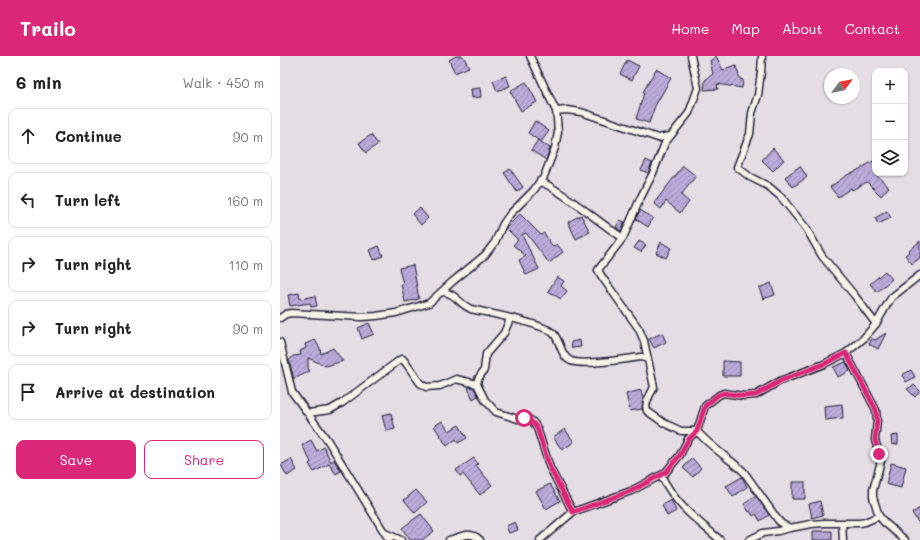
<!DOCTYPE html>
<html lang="en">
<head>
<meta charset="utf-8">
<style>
  :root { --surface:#fff; --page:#f6f6f6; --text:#222; --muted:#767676; --line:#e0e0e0; --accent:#db2777 }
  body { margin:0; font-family:Mali,sans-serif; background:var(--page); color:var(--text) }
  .controls { position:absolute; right:12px; top:12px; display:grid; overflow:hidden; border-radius:8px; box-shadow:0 1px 3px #0004 }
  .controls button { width:36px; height:36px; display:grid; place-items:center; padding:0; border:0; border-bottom:1px solid var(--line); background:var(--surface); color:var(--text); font:20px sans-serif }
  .compass { position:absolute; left:544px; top:12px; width:36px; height:36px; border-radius:50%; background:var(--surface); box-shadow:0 1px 3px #0004; rotate:58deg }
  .stop { position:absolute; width:12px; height:12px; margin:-9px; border:3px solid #db2777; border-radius:50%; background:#fff }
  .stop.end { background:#db2777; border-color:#fff; box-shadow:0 1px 4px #0008 }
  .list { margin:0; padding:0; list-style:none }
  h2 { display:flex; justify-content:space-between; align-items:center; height:52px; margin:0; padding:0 16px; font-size:17px }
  h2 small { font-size:13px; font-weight:400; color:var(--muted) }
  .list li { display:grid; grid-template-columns:26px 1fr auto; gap:12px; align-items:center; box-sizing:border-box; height:56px; margin:0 8px 8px; padding:0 8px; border:1px solid var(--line); border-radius:8px }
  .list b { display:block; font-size:15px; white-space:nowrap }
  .list em { font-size:13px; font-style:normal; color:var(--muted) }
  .actions { display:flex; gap:8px; padding:12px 16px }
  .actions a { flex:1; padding:9px 0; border:1px solid var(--accent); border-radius:8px; text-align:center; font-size:14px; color:var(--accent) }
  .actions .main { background:var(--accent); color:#fff }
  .icon { flex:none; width:22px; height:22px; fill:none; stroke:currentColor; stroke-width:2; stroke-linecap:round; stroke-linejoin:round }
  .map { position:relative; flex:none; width:640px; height:484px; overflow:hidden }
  header { display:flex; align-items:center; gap:24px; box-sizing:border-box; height:56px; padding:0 20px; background:var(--accent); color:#fff }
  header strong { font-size:19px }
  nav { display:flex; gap:22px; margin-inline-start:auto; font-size:14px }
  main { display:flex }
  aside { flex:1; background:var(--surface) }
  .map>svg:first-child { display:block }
  .building { fill:url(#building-hatch); stroke:#22223b }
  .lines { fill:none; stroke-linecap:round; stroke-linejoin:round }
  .minor-casing { stroke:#22223b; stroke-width:9 }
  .minor { stroke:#f7f3e8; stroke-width:6 }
  .route { stroke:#db2777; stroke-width:5 }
</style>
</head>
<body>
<header>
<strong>Trailo</strong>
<nav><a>Home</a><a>Map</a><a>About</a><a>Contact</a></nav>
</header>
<main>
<aside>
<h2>6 min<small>Walk · 450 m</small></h2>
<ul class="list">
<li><svg class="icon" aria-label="ahead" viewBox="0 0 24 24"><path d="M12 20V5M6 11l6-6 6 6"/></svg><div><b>Continue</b></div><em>90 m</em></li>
<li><svg class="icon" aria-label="left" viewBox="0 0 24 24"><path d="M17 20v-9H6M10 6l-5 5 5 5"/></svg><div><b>Turn left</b></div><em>160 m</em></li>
<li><svg class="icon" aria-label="right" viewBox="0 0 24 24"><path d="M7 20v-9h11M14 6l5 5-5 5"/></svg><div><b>Turn right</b></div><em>110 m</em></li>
<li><svg class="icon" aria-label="right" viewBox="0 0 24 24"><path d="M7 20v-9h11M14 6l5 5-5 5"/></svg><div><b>Turn right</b></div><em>90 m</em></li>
<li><svg class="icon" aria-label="arrive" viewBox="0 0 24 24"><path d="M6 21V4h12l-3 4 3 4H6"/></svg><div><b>Arrive at destination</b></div></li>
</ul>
<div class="actions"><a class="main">Save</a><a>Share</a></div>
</aside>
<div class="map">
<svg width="640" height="484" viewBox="0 0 640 484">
  <defs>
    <pattern id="building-hatch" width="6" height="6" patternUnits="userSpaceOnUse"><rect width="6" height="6" fill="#bcabdb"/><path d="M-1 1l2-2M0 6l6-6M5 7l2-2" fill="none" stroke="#988bb3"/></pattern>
  </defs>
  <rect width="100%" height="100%" fill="#e5dde4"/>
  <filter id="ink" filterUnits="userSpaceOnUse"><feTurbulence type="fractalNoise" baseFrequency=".025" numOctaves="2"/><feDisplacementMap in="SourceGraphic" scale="8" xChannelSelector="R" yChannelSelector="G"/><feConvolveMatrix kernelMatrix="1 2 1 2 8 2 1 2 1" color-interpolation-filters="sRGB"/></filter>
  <g filter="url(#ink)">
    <path class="building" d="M 176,0 L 183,0 L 189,11 L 175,17 L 169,4 Z
      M 436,0 L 443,14 L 456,10 L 460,23 L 463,24 L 462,32 L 437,28 L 438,33 L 424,34 L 425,24 L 433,18 L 430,5 Z
      M 347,4 L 359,10 L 352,24 L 340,18 Z
      M 376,13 L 391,22 L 375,50 L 369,67 L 356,63 L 364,37 L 363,36 Z
      M 226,20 L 230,30 L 217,35 L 213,25 Z
      M 246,26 L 257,46 L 241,55 L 230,35 Z
      M 200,32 L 201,41 L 192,42 L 191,33 Z
      M 255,65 L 269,75 L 261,86 L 248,77 Z
      M 91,79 L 98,88 L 86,97 L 79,87 Z
      M 258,84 L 270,92 L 266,104 L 251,94 Z
      M 493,92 L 504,104 L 493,115 L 482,104 Z
      M 366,104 L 372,107 L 368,117 L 361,114 Z
      M 595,104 L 595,118 L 609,131 L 601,140 L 587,126 L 572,134 L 571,132 L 558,141 L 550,131 L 567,119 L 578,114 Z
      M 403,110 L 416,120 L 401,139 L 409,146 L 400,157 L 386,145 L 381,153 L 374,147 Z
      M 520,110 L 527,121 L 513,131 L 505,121 Z
      M 230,113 L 243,131 L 237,136 L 224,117 Z
      M 140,152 L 148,162 L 141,169 L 132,158 Z
      M 360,154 L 373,162 L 368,171 L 356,163 Z
      M 607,155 L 611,162 L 598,168 L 595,162 Z
      M 240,158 L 261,179 L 264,177 L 273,191 L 277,188 L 283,196 L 269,207 L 246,177 L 242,179 L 259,213 L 246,219 L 239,204 L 246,200 L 233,189 L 238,184 L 226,172 Z
      M 301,159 L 310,176 L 296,183 L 288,166 Z
      M 340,164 L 345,166 L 341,175 L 336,171 Z
      M 359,185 L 366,189 L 361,196 L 354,192 Z
      M 640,185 L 640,202 L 632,208 L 625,199 L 629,196 L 628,195 Z
      M 381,186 L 391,192 L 386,202 L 376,197 Z
      M 99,190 L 103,200 L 94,204 L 90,194 Z
      M 133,209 L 139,243 L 125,246 L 121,228 L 123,228 L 119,212 Z
      M 605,215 L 612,223 L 597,236 L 590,228 Z
      M 277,221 L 284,225 L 281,230 L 287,235 L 281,243 L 268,235 Z
      M 491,227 L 495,239 L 483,243 L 479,232 Z
      M 19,237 L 20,243 L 35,240 L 37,250 L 31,251 L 30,247 L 10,250 L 8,239 Z
      M 89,267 L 94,278 L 82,283 L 78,272 Z
      M 382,277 L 386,286 L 374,292 L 369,283 Z
      M 606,277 L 598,293 L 589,288 L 592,283 L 595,284 Z
      M 35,284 L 40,292 L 41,298 L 53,292 L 63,305 L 46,310 L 28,302 L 28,312 L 30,315 L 14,323 L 9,305 L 13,300 L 21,299 L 20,295 L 26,292 L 25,288 Z
      M 300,284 L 301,291 L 292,292 L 291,286 Z
      M 443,305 L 460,306 L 460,320 L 443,320 Z
      M 566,306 L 570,315 L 558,321 L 553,311 Z
      M 631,314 L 635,321 L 626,326 L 622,319 Z
      M 634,329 L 640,335 L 635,341 L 627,333 Z
      M 190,331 L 194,332 L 198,340 L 193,343 L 188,332 Z
      M 361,334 L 363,344 L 362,353 L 350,355 L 346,338 Z
      M 562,348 L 563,362 L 545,364 L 544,350 Z
      M 111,357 L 115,373 L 106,375 L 102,359 Z
      M 162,365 L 169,375 L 179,369 L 187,382 L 178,387 L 176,383 L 167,390 L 154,370 Z
      M 285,373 L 294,386 L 282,394 L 273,381 Z
      M 618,379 L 618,388 L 612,389 L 611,380 Z
      M 31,384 L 37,395 L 44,391 L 51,406 L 54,404 L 61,415 L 56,418 L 49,408 L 34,416 L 29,408 L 31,406 L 22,389 Z
      M 194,402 L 198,408 L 196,409 L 212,429 L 200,439 L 183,418 L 180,420 L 176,414 Z
      M 412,402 L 421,412 L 413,421 L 403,412 Z
      M 11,403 L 17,414 L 7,420 L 1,409 Z
      M 611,407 L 626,411 L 621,432 L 606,428 Z
      M 462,421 L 467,431 L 453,441 L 446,430 Z
      M 512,426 L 525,426 L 525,443 L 512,443 Z
      M 270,428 L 280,445 L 266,453 L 256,435 Z
      M 136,434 L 147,446 L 135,457 L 124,444 Z
      M 476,440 L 489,459 L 480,465 L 476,458 L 473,460 L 470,455 L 469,456 L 464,448 Z
      M 391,444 L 396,455 L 387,460 L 382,449 Z
      M 540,445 L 543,459 L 532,462 L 529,448 Z
      M 640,452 L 640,469 L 632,457 Z
      M 141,458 L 154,475 L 142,484 L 130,484 L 122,472 Z
      M 235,466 L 238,474 L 229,477 L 226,470 Z
      M 533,475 L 552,475 L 552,484 L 533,484 Z"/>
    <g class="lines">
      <g class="minor-casing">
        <path id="minor" d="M 411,0 L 418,32 L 409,57 L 385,87 L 373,117 L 360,143 L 343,182 L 318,214 L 322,221 L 359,273 L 364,285 L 374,331 C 371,338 364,346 367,355 L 384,367 L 401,375 L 417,375 C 430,391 449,402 464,416 L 498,464 L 502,468 L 510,472 L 531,468 L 545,467 L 580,467 L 585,466 L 599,460
          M 482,0 L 481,16 L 478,39 L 472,57 L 470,78 L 457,111 L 470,121 L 488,130 L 501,141 L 526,172 L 542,200 L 575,240 L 596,268
          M 276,55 L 287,54 L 301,56 L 378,82 L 390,80
          M 260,125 C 290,140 315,164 343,182
          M 161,236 C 175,236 179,248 191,253 C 208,257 262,267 273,277 C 281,285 280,300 291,305 C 304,310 345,303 361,301 L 368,303
          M 0,262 L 6,258 L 11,257 L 82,261 L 96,260 L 116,257 L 149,247 L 172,226 L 205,199 L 215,186 L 223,168 L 230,158 L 254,134 L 260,125 L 263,123 L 275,92 L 278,76 L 277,63 L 276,55 L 250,0
          M 230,263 L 224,277 L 206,298 L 204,314 L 198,323 L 197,328 L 205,344 L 216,356 L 238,363 L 249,363 L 253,366 L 257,372 L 270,412 L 293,456
          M 0,286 L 12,336 L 48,385 L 109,484
          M 566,297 L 596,354 L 597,364 L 595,384 L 601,405 L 593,434 L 593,441 L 599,460 L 604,466 L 625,484
          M 28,357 L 50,354 L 62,347 L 121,303 L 123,303 L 140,327 L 146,331 L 160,330 L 176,323 L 197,328
          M 381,419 C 397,451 415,462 440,484
          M 562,467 L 563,484
          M 105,477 L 121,484
          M 169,484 C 181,481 190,474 200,484
          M 260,484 L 293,456 L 351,435 L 385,417 L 400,399 L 408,383 L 417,375 L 425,350 L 439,339 L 444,337 L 463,340 L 476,339 L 500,325 L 544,308 L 566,297 L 583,283 L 596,268 L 608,247 L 612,241 L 640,219
          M 469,484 L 483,477 L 498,475 L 510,472"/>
      </g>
      <use href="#minor" class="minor"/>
    </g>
  </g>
  <g class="lines" filter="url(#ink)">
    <path class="route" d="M 244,362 L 249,363 L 257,372 L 270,412 L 293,456 L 351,435 L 386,416 L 400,399 L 408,384 L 417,375 L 425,350 L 438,339 L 444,337 L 463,340 L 476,339 L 500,325 L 544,308 L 566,297 L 596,354 L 597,364 L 595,384 L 599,398"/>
  </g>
</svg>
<div class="controls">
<button>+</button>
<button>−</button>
<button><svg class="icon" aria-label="layers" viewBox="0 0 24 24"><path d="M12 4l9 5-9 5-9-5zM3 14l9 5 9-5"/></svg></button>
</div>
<svg class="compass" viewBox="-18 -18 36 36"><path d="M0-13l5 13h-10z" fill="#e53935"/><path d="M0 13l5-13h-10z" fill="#767676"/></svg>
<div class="stop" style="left:244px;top:362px"></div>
<div class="stop end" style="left:599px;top:398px"></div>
</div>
</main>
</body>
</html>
